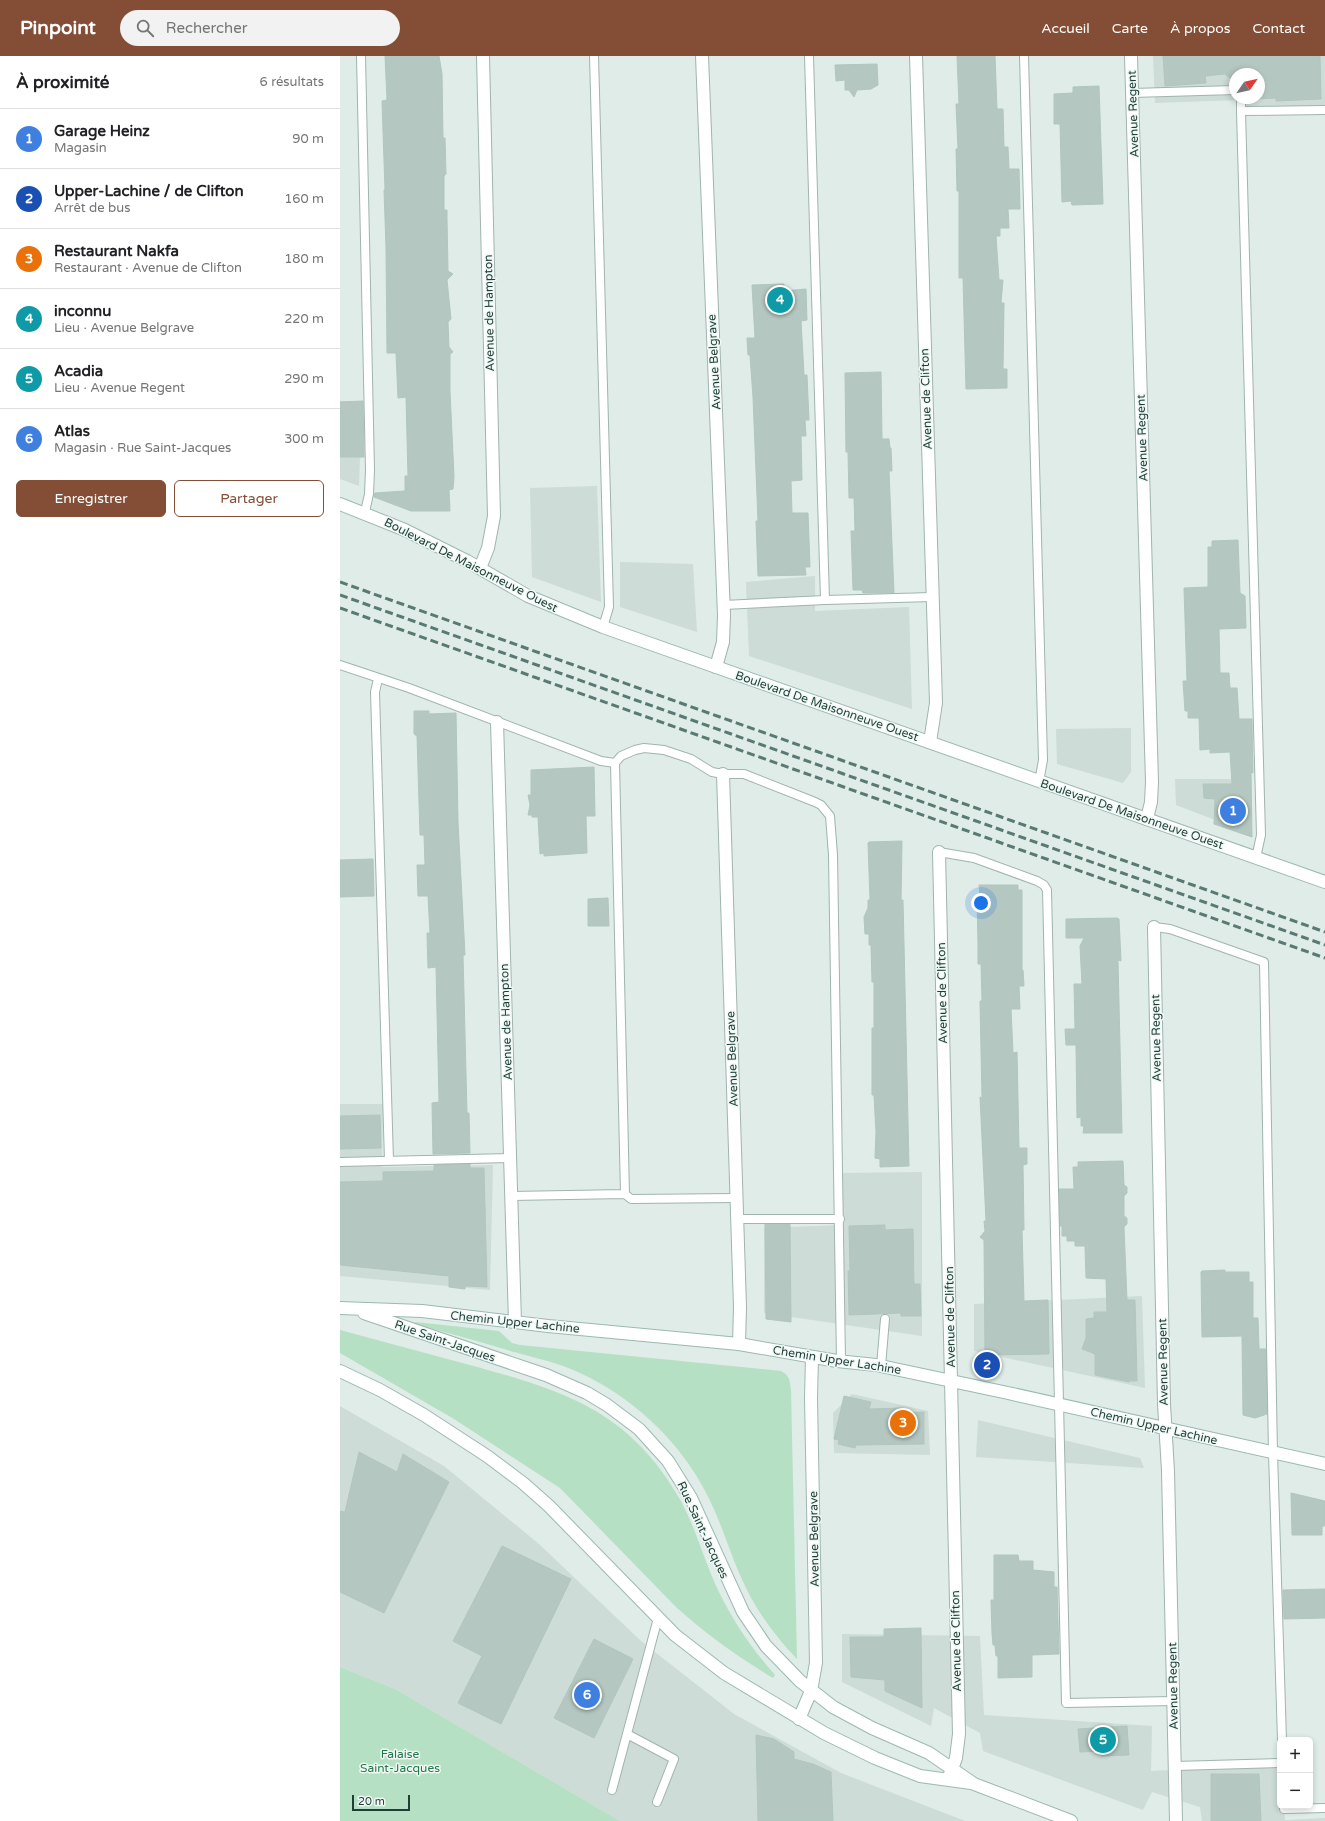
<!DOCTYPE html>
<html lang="fr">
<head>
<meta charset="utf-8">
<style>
  :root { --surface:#fff; --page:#f2f2f2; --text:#202124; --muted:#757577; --line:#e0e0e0; --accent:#844d35 }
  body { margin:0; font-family:"Varela Round",sans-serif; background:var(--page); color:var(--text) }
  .controls { position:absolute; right:12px; bottom:12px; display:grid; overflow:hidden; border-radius:6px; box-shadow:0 2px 6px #0003 }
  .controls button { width:36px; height:36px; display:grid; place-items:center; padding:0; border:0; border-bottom:1px solid var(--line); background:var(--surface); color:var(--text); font:20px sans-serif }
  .compass { position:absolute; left:889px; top:12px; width:36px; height:36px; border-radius:50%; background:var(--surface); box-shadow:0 2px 6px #0003; rotate:56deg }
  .scale { position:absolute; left:12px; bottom:10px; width:58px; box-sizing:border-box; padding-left:4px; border:2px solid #1e3e37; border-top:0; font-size:11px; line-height:14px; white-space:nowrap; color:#1e3e37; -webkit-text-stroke:3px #f0f8f5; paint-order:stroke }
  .you { position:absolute; left:641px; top:847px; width:14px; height:14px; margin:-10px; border:3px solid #fff; border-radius:50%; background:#1a73e8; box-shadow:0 0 0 6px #1a73e833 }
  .badge { display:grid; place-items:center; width:26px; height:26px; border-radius:50%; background:var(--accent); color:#fff; font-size:13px; font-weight:700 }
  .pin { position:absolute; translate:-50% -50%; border:2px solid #fff; box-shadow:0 1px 4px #0006 }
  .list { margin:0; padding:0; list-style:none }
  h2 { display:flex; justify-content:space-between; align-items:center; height:52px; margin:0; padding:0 16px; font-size:17px }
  h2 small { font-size:13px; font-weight:400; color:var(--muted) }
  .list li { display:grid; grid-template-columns:26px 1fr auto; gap:12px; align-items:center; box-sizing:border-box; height:60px; padding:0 16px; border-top:1px solid var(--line) }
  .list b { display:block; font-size:15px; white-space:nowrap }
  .list p { margin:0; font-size:13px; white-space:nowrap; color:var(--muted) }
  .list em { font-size:13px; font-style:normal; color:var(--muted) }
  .actions { display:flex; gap:8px; padding:12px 16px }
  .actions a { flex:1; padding:9px 0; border:1px solid var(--accent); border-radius:6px; text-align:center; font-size:14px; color:var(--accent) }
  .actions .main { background:var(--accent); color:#fff }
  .icon { flex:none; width:22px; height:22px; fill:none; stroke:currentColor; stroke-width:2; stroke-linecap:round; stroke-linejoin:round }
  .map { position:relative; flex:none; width:985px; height:1765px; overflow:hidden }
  header { display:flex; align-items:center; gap:24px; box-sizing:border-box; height:56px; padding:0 20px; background:var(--accent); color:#fff }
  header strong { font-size:19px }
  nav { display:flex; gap:22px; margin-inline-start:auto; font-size:14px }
  .search { width:280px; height:36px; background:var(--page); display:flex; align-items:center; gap:10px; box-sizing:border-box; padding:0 14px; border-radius:22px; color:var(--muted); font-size:15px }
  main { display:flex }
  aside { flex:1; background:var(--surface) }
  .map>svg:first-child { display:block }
  .built { fill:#cddcd6; fill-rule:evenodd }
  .green { fill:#b5e0c3 }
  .building { fill:#b4c7c0; stroke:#b1c6bf }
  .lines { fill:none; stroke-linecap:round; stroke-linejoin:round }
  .lane-casing { stroke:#a1b4af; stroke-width:10 }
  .street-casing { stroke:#a1b4af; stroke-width:14 }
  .secondary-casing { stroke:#9cb9b1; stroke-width:14 }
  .lane { stroke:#fff; stroke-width:8 }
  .street { stroke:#fff; stroke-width:12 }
  .secondary { stroke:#fff; stroke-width:12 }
  .rail { stroke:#587a73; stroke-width:3; stroke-dasharray:8 4; stroke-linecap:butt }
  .labels { text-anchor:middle; stroke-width:3; stroke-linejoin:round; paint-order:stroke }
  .street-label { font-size:12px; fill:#1e3e37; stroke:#f0f8f5 }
  .park-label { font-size:12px; fill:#24794a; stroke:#f0f8f5 }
</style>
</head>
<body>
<header>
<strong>Pinpoint</strong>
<div class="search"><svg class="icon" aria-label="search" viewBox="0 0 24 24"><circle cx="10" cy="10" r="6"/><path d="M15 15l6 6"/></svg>Rechercher</div>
<nav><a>Accueil</a><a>Carte</a><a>À propos</a><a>Contact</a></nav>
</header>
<main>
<aside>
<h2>À proximité<small>6 résultats</small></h2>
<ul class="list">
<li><span class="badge" style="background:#3f7fe0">1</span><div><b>Garage Heinz</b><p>Magasin</p></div><em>90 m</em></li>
<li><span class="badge" style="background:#1a4fb4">2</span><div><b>Upper-Lachine / de Clifton</b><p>Arrêt de bus</p></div><em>160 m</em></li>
<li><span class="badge" style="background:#e8710a">3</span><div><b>Restaurant Nakfa</b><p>Restaurant · Avenue de Clifton</p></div><em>180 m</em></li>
<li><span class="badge" style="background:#0f9aa8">4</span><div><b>inconnu</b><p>Lieu · Avenue Belgrave</p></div><em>220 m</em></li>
<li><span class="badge" style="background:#0f9aa8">5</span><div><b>Acadia</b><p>Lieu · Avenue Regent</p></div><em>290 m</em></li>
<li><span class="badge" style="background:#3f7fe0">6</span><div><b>Atlas</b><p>Magasin · Rue Saint-Jacques</p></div><em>300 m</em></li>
</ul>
<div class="actions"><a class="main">Enregistrer</a><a>Partager</a></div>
</aside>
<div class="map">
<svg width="985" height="1765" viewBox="0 0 985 1765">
  <rect width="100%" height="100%" fill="#dfece7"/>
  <path class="built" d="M 813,0 L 985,0 L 985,56 L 902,56 L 899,44 L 815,47 ZM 895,18 L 919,18 L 919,42 L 895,42 Z
    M 0,345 L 22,345 L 19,430 L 0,423 Z
    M 257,430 L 261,546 L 192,521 L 190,432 Z
    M 280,506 L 353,508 L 357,576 L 280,551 Z
    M 475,520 L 475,555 L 569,551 L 572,653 L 409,600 L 406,526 Z
    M 791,672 L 791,716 L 783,727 L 717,708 L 716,673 Z
    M 835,723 L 909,723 L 909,777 L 836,749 Z
    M 0,1048 L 43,1048 L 42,1111 L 153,1109 L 150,1234 L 0,1220 Z
    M 582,1116 L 582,1280 L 424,1257 L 424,1172 L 501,1169 L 503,1117 Z
    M 802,1240 L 805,1332 L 634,1295 L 634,1248 Z
    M 512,1338 L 588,1355 L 590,1399 L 494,1397 L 493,1357 Z
    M 0,1350 L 104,1410 L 199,1488 L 301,1585 L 394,1658 L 501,1717 L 625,1765 L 280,1765 L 55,1633 L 0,1611 Z
    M 638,1364 L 800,1402 L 804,1412 L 636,1401 Z
    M 502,1578 L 640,1580 L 644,1659 L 812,1670 L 811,1715 L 940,1708 L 940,1750 L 944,1750 L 945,1764 L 985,1762 L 985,1765 L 862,1765 L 860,1751 L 812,1736 L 803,1754 L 643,1695 L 640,1677 L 594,1652 L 591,1670 L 502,1626 Z"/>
  <path class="green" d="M 75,1266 L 159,1275 L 172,1287 L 180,1289 L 441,1315 C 450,1319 450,1326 451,1335 L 457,1603 C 433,1578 413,1550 400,1519 C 390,1496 383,1473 373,1451 C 347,1392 298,1344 240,1317 C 219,1307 196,1302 174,1296 C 141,1286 108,1277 75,1268 Z
    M 0,1274 C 42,1285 84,1297 126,1308 C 222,1334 290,1353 342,1447 C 357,1476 365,1507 379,1536 C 394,1567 413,1594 435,1619 L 433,1622 C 398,1601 366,1578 336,1551 L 220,1432 L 114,1363 L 0,1297 Z
    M 0,1611 L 55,1633 L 280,1765 L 0,1765 Z"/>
  <path class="building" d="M 45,0 L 99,0 L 102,18 L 103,82 L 105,82 L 106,118 L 104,120 L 104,154 L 107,154 L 107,162 L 108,215 L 113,218 L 107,224 L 111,263 L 108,266 L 109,291 L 113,296 L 110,298 L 110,335 L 114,421 L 113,433 L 109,434 L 110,455 L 71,455 L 34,441 L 35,437 L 65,435 L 65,420 L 68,420 L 66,341 L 58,342 L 56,297 L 47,297 L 46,191 L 44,134 L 45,134 L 42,45 L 47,44 Z
    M 617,0 L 655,0 L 657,53 L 663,53 L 664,91 L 668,91 L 669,113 L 679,113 L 680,153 L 668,153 L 669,172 L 660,172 L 660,180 L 656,180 L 659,224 L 663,224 L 661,247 L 664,247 L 663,313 L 667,313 L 667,332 L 626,333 L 623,222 L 619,222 L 619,135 L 617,135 L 616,93 L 618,93 L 616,48 L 619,48 Z
    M 823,0 L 980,0 L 981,43 L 936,45 L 936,42 L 915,43 L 914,42 L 919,42 L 919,18 L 895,18 L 895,26 L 885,18 L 865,20 L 866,27 L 825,30 Z
    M 537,8 L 538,29 L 531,33 L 517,34 L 514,41 L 509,34 L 505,34 L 505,24 L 496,25 L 495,9 Z
    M 759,30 L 763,148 L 732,149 L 731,145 L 722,146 L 720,68 L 714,68 L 714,38 L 733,37 L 733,31 Z
    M 444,228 L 444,235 L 466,233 L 467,264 L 461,265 L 464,319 L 467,319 L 469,364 L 465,364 L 466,380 L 461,380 L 462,424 L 451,425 L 452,457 L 468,457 L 470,511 L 465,511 L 466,519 L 418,520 L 416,465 L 418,465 L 413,341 L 410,299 L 408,299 L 407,282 L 415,282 L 412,229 Z
    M 541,316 L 542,383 L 549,383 L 550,392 L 551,392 L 552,415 L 549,415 L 554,537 L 523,537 L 522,534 L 513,534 L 511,475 L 515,475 L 514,442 L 509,442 L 508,396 L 506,396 L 505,317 Z
    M 23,345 L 24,401 L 0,401 L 0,346 Z
    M 898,484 L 900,537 L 905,540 L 906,572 L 879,573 L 880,617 L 889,617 L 890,632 L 897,632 L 899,663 L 912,663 L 913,717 L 911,716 L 912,781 L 874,768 L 875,743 L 864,742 L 863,728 L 892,728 L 890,696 L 870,697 L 870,693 L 860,694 L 859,662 L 848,662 L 848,655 L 845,655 L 843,625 L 847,625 L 844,532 L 868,531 L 868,491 L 872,491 L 872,485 Z
    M 74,655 L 89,655 L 89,658 L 116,657 L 118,766 L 125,899 L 123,899 L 127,1057 L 129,1057 L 130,1097 L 93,1098 L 92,1047 L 99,1046 L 96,911 L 88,912 L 87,877 L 90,877 L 88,840 L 78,840 L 77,809 L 85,809 L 84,779 L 80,779 L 77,680 L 74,678 Z
    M 254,711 L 255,760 L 246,760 L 247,797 L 204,800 L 204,797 L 200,798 L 198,761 L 192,761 L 192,759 L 188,759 L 190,749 L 188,739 L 191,739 L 191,714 Z
    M 562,785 L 561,844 L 563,844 L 569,1110 L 540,1111 L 540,1103 L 535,1102 L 536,1076 L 534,1039 L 532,1039 L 532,972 L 534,972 L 534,926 L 532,926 L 531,889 L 529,889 L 529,878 L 525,878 L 524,861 L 528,852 L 528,844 L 530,844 L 528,787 L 529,786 Z
    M 33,803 L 34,840 L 0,841 L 0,804 Z
    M 639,829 L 678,829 L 678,834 L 682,834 L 682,914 L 683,914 L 684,930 L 679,930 L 680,953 L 671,953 L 673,997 L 677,996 L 679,1092 L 687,1092 L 687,1108 L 683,1109 L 684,1174 L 682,1174 L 684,1245 L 708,1244 L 709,1298 L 645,1299 L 644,1184 L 640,1181 L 645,1175 L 644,1165 L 646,1165 L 640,1041 L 642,1042 L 640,945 L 642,945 L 641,908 L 638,908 L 638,887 L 637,839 L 640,839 Z
    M 268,842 L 269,870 L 248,870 L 248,843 Z
    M 777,862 L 779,863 L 781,905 L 778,904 L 782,1077 L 743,1077 L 744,1070 L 741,1070 L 741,1061 L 737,1062 L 736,989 L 726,989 L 725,973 L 735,973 L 734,928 L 742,928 L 740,890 L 744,882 L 726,882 L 726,863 Z
    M 40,1059 L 41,1092 L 0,1093 L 0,1060 Z
    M 783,1105 L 784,1129 L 787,1131 L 787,1137 L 784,1140 L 784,1160 L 787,1162 L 787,1168 L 784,1171 L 787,1244 L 795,1244 L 797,1325 L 789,1325 L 789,1326 L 755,1319 L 755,1298 L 742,1293 L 746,1282 L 746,1263 L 754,1262 L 754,1256 L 767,1256 L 766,1223 L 746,1222 L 745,1190 L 735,1190 L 735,1185 L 727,1185 L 727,1180 L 722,1180 L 722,1170 L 720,1170 L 719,1133 L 734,1133 L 733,1111 L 738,1111 L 738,1106 Z
    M 130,1108 L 130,1112 L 144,1112 L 147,1231 L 125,1230 L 125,1233 L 109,1231 L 109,1220 L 0,1209 L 0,1126 L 43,1125 L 43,1116 L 94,1115 L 94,1109 Z
    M 425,1168 L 450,1168 L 451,1266 L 426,1263 Z
    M 545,1169 L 545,1174 L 573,1173 L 574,1228 L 580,1228 L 581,1260 L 561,1260 L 561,1257 L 509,1259 L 508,1215 L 510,1215 L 509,1170 Z
    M 885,1214 L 885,1216 L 909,1216 L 909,1226 L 913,1226 L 913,1262 L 918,1262 L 919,1293 L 926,1293 L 927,1358 L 915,1362 L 903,1359 L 902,1280 L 862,1281 L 861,1216 L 862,1215 Z
    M 504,1340 L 531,1346 L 529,1353 L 563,1352 L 563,1357 L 584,1356 L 584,1388 L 516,1389 L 515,1392 L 498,1388 L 499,1384 L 494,1383 Z
    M 19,1396 L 57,1416 L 63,1398 L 109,1426 L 44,1557 L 0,1536 L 0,1455 L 5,1456 Z
    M 951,1437 L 985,1445 L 985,1470 L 982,1470 L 982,1479 L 952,1479 Z
    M 162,1490 L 231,1523 L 161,1668 L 118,1647 L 142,1600 L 113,1585 Z
    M 654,1499 L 678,1499 L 679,1505 L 693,1505 L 693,1514 L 714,1516 L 714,1531 L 717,1531 L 719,1598 L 692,1599 L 692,1621 L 658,1622 L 658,1600 L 656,1600 L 655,1589 L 653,1589 L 652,1577 L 651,1544 L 654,1544 Z
    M 985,1533 L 985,1562 L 944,1563 L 943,1534 Z
    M 581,1572 L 582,1652 L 545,1635 L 545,1624 L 511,1621 L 510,1581 L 544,1581 L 544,1573 Z
    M 254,1583 L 293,1603 L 254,1682 L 214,1662 Z
    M 787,1670 L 789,1699 L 761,1700 L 761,1695 L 740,1696 L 738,1673 Z
    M 416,1679 L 434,1683 L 454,1696 L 454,1703 L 473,1708 L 491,1716 L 493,1765 L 418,1765 Z
    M 871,1718 L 919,1718 L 921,1765 L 871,1765 Z"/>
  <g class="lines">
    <g class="lane-casing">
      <path id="lane" d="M 21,0 L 30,414 L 29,438 L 25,456
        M 254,0 L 269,551 L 263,571
        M 469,0 L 485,544 L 592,541
        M 684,0 L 703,704 L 699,726
        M 792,37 L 895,34
        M 901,42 L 901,55
        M 384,549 L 485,544
        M 0,609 L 69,632 L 261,705 L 275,707
        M 38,623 L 35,636 L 49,1105
        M 599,796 L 634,802 L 697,825 L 704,829 L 707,834 L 726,1647 L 833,1645
        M 916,802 L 921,779 L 901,55 L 985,54
        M 814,871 L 830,873 L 924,906 L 933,1397 L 942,1684
        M 0,1106 L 170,1102
        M 285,1138 L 275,707 L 281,700 L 295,694 L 304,692 L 324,694 L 351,703 L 372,716 L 383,718 L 404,718 L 475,746 L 481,749 L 490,760 L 493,799 L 501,1305
        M 171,1140 L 285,1138 L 291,1143 L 396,1142
        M 397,1163 L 500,1163
        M 541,1310 L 545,1263
        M 287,1678 L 334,1703 L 317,1746
        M 835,1710 L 940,1707
        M 272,1734 L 318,1562
        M 944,1750 L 944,1753 L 985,1752"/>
    </g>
    <g class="street-casing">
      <path id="street" d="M 362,0 L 384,559 L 383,586 L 376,611
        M 576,0 L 596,647 L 590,686
        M 791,0 L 812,726 L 811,746 L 807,763
        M 140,512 L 148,492 L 154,460 L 143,0
        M 157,666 L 175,1266
        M 383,718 L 400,1251 L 399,1288
        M 599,796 L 619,1678 L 616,1702 L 609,1721
        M 814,871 L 824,1348 L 828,1415 L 836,1765"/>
    </g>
    <g class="secondary-casing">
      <path id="secondary" d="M 0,448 L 65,474 L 127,505 L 188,540 L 263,571 L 985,826
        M 0,1252 L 82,1255 L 208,1270 L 399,1288 L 497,1305 L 536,1309 L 668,1337 L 985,1408
        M 24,1257 L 206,1319 L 247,1337 L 267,1349 L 299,1373 L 328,1405 L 351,1442 L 403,1556 L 426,1590 L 460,1625 L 493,1651 L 532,1672 L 589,1697 L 634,1728 L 731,1765
        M 0,1315 L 40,1334 L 84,1359 L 147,1400 L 183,1427 L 209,1450 L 335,1579 L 384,1617 L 484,1677 L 535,1702 L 580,1720 L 631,1727
        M 459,1663 L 471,1635 L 476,1607 L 471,1342 L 472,1301"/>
    </g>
    <use href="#lane" class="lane"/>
    <use href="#street" class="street"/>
    <use href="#secondary" class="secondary"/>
    <path class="rail" d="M 0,526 L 985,876
      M 0,539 L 985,889
      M 0,552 L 985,902"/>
  </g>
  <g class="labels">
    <g class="street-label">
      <text transform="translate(793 58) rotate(-92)" y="4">Avenue Regent</text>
      <text transform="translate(149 257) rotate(-91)" y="4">Avenue de Hampton</text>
      <text transform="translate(374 306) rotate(-93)" y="4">Avenue Belgrave</text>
      <text transform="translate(586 343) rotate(-92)" y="4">Avenue de Clifton</text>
      <text transform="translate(802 382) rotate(-92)" y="4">Avenue Regent</text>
      <text transform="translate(131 509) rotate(27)" y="4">Boulevard De Maisonneuve Ouest</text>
      <text transform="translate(487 650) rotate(19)" y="4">Boulevard De Maisonneuve Ouest</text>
      <text transform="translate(792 758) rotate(19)" y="4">Boulevard De Maisonneuve Ouest</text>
      <text transform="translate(602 937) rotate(-91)" y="4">Avenue de Clifton</text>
      <text transform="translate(166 966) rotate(-92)" y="4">Avenue de Hampton</text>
      <text transform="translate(816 982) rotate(-91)" y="4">Avenue Regent</text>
      <text transform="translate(392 1003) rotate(-92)" y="4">Avenue Belgrave</text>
      <text transform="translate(610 1261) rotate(-91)" y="4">Avenue de Clifton</text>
      <text transform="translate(175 1266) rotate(6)" y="4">Chemin Upper Lachine</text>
      <text transform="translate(105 1285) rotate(19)" y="4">Rue Saint-Jacques</text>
      <text transform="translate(497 1304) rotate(9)" y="4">Chemin Upper Lachine</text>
      <text transform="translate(823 1306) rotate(-91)" y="4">Avenue Regent</text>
      <text transform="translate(814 1370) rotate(13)" y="4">Chemin Upper Lachine</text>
      <text transform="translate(363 1474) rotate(65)" y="4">Rue Saint-Jacques</text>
      <text transform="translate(474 1483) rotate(-91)" y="4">Avenue Belgrave</text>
      <text transform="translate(616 1585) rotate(-91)" y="4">Avenue de Clifton</text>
      <text transform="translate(833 1630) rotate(-91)" y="4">Avenue Regent</text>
    </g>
    <g class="park-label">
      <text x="60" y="1702">Falaise<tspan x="60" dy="14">Saint-Jacques</tspan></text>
    </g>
  </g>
</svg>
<div class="controls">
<button>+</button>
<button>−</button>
</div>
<svg class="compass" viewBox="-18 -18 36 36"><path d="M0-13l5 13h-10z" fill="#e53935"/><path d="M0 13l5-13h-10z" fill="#757577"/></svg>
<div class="scale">20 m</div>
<div class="you"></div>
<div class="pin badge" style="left:893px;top:755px;background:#3f7fe0">1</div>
<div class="pin badge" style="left:647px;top:1309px;background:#1a4fb4">2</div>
<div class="pin badge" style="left:563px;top:1367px;background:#e8710a">3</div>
<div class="pin badge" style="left:440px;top:244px;background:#0f9aa8">4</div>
<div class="pin badge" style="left:763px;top:1684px;background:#0f9aa8">5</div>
<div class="pin badge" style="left:247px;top:1639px;background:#3f7fe0">6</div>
</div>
</main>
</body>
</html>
